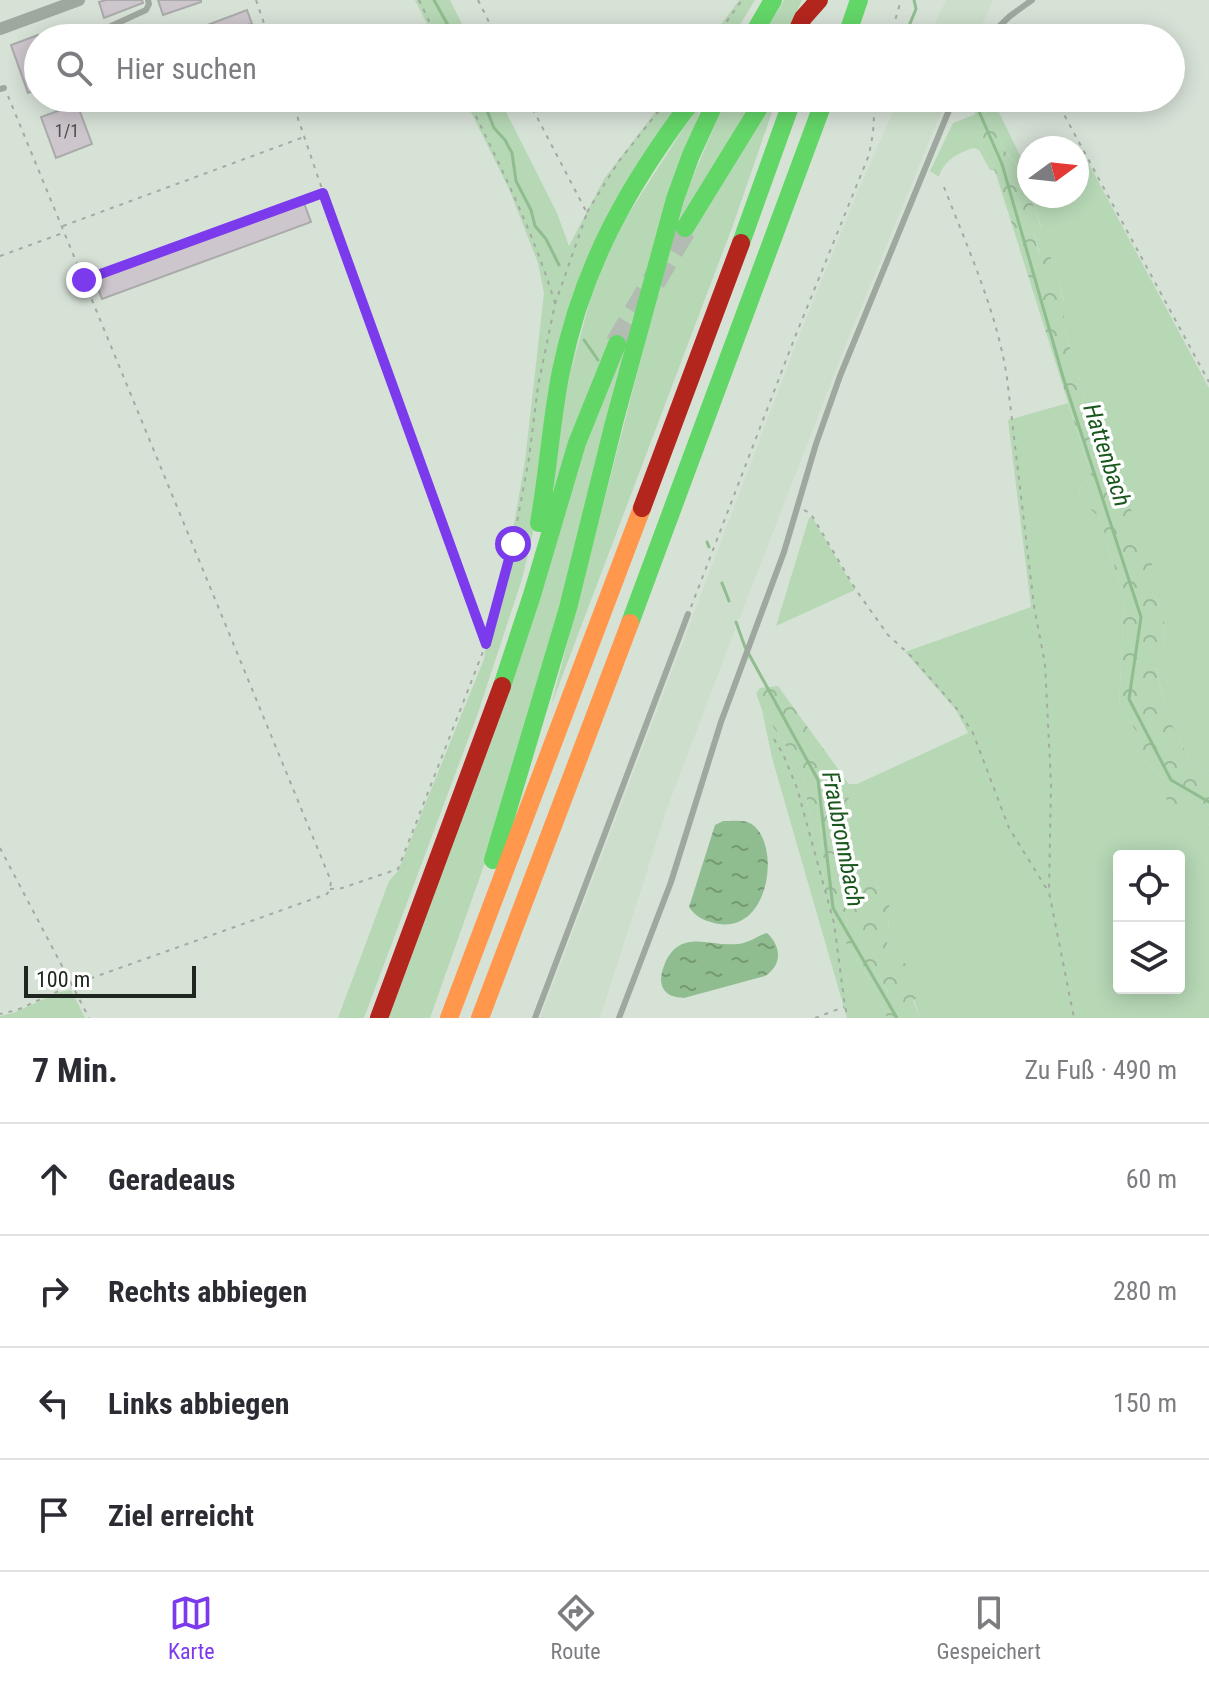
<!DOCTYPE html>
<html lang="de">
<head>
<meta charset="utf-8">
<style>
  :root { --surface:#fff; --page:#f2f2f3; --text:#2b2b33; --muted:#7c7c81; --line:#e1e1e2; --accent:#7c3aed }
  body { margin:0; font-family:"Roboto Condensed",sans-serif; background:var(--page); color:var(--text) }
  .controls { position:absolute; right:24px; bottom:24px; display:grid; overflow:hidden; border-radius:8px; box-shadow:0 4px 20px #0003 }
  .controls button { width:72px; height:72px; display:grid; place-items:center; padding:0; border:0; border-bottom:2px solid var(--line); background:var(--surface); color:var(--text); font:40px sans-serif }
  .compass { position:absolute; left:1017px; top:136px; width:72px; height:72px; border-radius:50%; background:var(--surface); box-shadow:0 4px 20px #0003; rotate:75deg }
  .scale { position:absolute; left:24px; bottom:20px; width:172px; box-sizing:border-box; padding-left:8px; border:4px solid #1f261f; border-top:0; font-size:22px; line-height:28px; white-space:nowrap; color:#1f261f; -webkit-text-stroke:6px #fff; paint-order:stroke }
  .stop { position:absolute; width:24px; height:24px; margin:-18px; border:6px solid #7c3aed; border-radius:50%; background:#fff }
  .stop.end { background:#7c3aed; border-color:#fff; box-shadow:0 2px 8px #0008 }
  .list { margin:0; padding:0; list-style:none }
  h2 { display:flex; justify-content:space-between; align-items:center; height:104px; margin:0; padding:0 32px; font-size:34px }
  h2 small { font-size:26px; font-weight:400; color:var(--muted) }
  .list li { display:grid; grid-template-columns:52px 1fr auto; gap:24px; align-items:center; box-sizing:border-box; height:112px; padding:0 32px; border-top:2px solid var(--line) }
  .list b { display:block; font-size:30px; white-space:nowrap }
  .list em { font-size:26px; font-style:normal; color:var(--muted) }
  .icon { flex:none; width:44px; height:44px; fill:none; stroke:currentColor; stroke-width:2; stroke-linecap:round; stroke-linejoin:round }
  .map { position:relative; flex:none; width:1209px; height:1018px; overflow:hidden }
  .search { position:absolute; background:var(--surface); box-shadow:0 4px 20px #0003; left:24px; right:24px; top:24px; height:88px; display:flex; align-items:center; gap:20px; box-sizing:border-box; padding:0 28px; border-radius:44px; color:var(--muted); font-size:30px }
  .sheet { height:552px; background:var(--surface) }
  nav { display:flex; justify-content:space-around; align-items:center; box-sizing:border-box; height:112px; border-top:2px solid var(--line); background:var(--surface); font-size:22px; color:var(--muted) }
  nav a { display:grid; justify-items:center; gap:4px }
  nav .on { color:var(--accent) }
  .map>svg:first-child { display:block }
  .built { fill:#cddfcc }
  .grass { fill:#b6d8b5; fill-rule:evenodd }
  .forest { fill:url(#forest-crowns) }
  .water { fill:url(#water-ripples) }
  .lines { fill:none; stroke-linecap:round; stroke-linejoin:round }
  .stream { stroke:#90bd8f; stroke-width:3 }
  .building { fill:#cdc6cd; stroke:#a9aaa9; stroke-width:2 }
  .highway-tunnel { stroke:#b2bcb2; stroke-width:24; stroke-dasharray:24 12; stroke-linecap:butt }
  .path { stroke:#a2aaa1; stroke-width:2; stroke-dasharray:4 6; stroke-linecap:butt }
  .lane { stroke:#9fa89f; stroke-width:6 }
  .street { stroke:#9fa89f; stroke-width:12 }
  .fast { stroke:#63d668; stroke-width:18 }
  .slow { stroke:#ff974d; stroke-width:18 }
  .jam { stroke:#b3261e; stroke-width:18 }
  .route { stroke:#7c3aed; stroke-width:10 }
  .labels { text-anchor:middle; stroke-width:7; stroke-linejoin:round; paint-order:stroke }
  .number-label { font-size:18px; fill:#4a4e4a }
  .water-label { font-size:24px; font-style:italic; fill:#19571d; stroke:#fff }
</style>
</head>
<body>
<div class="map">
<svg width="1209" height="1018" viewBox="0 0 1209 1018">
  <defs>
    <pattern id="forest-crowns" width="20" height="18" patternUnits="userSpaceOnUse" patternTransform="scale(2)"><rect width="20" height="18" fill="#b6d8b5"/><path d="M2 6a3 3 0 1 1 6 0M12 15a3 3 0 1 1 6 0" fill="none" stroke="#9cb99b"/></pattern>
    <pattern id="water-ripples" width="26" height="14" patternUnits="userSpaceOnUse" patternTransform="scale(2)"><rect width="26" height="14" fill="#90bd8f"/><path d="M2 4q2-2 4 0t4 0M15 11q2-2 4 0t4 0" fill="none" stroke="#759974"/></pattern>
  </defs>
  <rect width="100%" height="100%" fill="#d7e2d7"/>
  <path class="built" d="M 946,0 L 993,0 L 976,38 L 928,38 Z
    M 899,98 L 947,98 L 845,347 L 739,620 L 737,618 L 734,626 L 735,630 L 667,809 L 600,1018 L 540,1018 L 796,344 L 857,193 Z"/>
  <path class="grass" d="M 415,0 L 450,0 L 469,38 L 434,38 Z
    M 739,0 L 755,0 L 732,38 L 711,38 Z
    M 784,0 L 802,0 L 785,38 L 761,38 Z
    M 464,98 L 499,98 L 557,213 L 569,246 L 604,179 L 666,98 L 687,98 L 608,214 L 522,579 L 478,713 L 364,1018 L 338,1018 L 389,881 L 398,871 L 484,659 L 488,630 L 511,541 L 525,461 L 544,293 L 538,263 L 509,189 Z
    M 703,98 L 505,806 L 430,1018 L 386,1018 L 553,501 L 558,420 L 602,255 Z
    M 726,98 L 777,98 L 733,225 L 551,706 L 680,208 Z
    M 975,98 L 992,98 L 1029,174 L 1029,194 L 1019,168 L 1003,148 L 997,132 Z
    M 976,114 L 983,133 L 981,146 L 995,171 L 990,170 L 979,150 L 974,148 C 959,152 943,161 939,177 L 930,171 L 953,123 Z
    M 1083,153 L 1209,388 L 1209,771 L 1192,764 L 1167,715 L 1156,667 L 1165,651 L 1164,614 L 1149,587 L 1108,449 L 1097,436 L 1064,328 L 1064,300 L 1049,253 L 1040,254 L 1033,230 L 1041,227 L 1030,196 L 1077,196 L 1077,156 Z
    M 1068,403 L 1091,475 L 1079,489 L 1080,499 L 1100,518 L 1124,599 L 1119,709 L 1139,734 L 1144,760 L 1163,778 L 1196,803 L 1209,825 L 1209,1018 L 920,1018 L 902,963 L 887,947 L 890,900 L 866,872 L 848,836 L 849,784 L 857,784 L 968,733 L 956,710 L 905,652 L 1031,607 L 1008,420 ZM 1119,856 L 1179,856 L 1179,988 L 1119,988 Z
    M 812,517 L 855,590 L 776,626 L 809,518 Z
    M 762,710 L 803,772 L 809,813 L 820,823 L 825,895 L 837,902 L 848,921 L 842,936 L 869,979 L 879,975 L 888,993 L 881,1004 L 887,1018 L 847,1018 L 772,758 Z
    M 71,990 L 85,1018 L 0,1018 L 0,1016 L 13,1013 L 60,992 Z"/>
  <path class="forest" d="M 969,98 L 975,98 L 997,132 L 1003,148 L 1022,173 L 1041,228 L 1033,231 L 1039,253 L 1049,252 L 1064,301 L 1064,328 L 1097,436 L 1108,449 L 1157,578 L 1149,587 L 1164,614 L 1165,651 L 1156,668 L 1167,715 L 1192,764 L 1209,771 L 1209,825 L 1196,803 L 1170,805 L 1160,788 L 1163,778 L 1144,760 L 1133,737 L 1138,733 L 1119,709 L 1124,599 L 1100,518 L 1080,499 L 1079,489 L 1091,475 L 995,171 L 981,146 L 983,133 Z
    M 778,686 L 849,784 L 848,836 L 866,872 L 890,900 L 887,947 L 902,963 L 912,964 L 917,978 L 919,997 L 913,1000 L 920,1018 L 887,1018 L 881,1004 L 888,992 L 879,975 L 869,979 L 842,936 L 848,921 L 837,902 L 825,895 L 820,823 L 809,813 L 803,772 L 762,710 L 756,693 L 760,688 Z"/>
  <path class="water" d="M 723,821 C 732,821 746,819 753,825 C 782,848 768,937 714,923 C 703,920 696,917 689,907 L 715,825 Z
    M 767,933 C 782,947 782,965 765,976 L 684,998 C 675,997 667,996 663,988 C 659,980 662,971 665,963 C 681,928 709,947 738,944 C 749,943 757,936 767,933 Z"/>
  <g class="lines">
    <path class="stream" d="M 434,0 L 455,38
      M 904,38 L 916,9 L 914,0
      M 482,98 L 494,128 L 505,140 L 512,153 L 516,181 L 531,210 L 535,226 L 546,239 L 559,265
      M 969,98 L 977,107 L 1002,164 L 1063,377 L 1141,617 L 1129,699 L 1171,780 L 1209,802
      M 584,340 L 598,360
      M 707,542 L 709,547
      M 722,583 L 729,601
      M 736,622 L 745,647 L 818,780 L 833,908 L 897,1018"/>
  </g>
  <path class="building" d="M 106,0 L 142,0 L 143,3 L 104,18 L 99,2 Z
    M 158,0 L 201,0 L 201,2 L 163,15 Z
    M 247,10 L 252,24 L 246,25 L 251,38 L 173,38 Z
    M 38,35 L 38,89 L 28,93 L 11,45 Z
    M 77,104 L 92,144 L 56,158 L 41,117 Z
    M 304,203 L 311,222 L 102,299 L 95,280 Z"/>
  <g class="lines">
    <path class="highway-tunnel" d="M 617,344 L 685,228"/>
    <path class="path" d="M 256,0 L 269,38
      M 419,0 L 437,38
      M 478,0 L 497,38
      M 1014,24 L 1022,38
      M 715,38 L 742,0
      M 890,38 L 901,0
      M 8,96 L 331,881 L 330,889 L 327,894 L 72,985 L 89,1018
      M 291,98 L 334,224 L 486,643
      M 467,98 C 500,165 533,231 555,303
      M 1055,98 L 1209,382
      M 944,187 C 968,249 997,312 1007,378 L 1034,606 L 1045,664 L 1051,783 L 1049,892 L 1074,1018
      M 587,212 L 619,161 L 669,98
      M 63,226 L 304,137
      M 0,256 L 63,233
      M 85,280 L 323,193
      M 804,510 L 811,514 L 856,590 L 888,635 L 911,656 L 957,709 L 973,733 L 1009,828 L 1048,891
      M 691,607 L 793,342 L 869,155 L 873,133 L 875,98
      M 774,739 L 783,754 L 797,788 L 834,923 L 845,1007 L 848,1018
      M 0,848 L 72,985 L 17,1010 L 0,1014
      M 330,889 L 342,888 L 398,869 L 486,644 L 513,544 L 529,458 L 538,386 L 555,304 L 587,213 L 527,98
      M 815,1018 L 844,1007"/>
    <path class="lane" d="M 85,38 L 146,10 L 149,4 L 148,0
      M 987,38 L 1010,16 L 1032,0
      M 0,89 L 4,88
      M 535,1018 L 688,614
      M 619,1018 L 671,882 L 721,722 L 784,552 L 816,444 L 840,376 L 954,98"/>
    <path class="street" d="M 0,29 L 79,0"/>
    <path class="fast" d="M 751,38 L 773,0
      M 846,38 L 859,0
      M 685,228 L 765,98
      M 741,243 L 793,98
      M 539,523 C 548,473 551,421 561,371 C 583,264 629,184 694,98
      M 630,623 L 825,98
      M 502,686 L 532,595 L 577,443 L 617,344
      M 493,860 L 568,608 L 614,423 L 675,199 L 691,155 L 717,98"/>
    <path class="slow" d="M 449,1018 L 642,508
      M 480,1018 L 630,623"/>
    <path class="jam" d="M 794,38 L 803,18 L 819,0
      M 642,508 L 741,243
      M 379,1018 L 502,686"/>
  </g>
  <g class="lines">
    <path class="route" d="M 84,280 L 323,193 L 486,644 L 513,544"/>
  </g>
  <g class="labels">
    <g class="number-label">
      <text x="67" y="137">1/1</text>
    </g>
    <g class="water-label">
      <text transform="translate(1107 455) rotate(72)" y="8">Hattenbach</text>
      <text transform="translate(843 839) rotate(79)" y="8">Fraubronnbach</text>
    </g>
  </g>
</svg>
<div class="controls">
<button><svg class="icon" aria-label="locate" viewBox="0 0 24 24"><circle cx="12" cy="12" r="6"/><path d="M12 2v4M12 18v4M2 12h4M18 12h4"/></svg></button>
<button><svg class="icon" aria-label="layers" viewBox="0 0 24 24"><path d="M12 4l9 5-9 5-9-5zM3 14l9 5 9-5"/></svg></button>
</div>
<svg class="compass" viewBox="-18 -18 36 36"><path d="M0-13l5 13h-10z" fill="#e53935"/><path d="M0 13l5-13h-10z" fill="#7c7c81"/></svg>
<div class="scale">100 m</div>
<div class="stop" style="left:513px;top:544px"></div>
<div class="stop end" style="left:84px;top:280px"></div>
<div class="search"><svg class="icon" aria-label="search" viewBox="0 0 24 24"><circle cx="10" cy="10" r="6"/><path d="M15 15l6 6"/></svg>Hier suchen</div>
</div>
<section class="sheet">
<h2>7 Min.<small>Zu Fuß · 490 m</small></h2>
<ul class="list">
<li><svg class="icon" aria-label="ahead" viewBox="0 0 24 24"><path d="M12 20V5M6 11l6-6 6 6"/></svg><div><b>Geradeaus</b></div><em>60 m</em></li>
<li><svg class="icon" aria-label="right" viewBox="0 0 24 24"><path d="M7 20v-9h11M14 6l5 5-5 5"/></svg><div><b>Rechts abbiegen</b></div><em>280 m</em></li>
<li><svg class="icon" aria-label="left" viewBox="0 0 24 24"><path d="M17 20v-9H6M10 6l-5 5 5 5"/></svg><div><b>Links abbiegen</b></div><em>150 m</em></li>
<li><svg class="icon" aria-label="arrive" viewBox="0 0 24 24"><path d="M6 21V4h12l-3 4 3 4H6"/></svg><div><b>Ziel erreicht</b></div></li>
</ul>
</section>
<nav>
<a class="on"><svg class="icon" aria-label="map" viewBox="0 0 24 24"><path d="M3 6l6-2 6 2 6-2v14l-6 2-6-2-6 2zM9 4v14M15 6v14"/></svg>Karte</a>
<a><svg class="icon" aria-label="directions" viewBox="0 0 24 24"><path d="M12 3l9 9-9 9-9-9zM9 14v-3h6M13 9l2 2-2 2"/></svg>Route</a>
<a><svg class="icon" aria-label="saved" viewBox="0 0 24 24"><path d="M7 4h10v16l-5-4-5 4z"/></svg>Gespeichert</a>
</nav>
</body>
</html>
